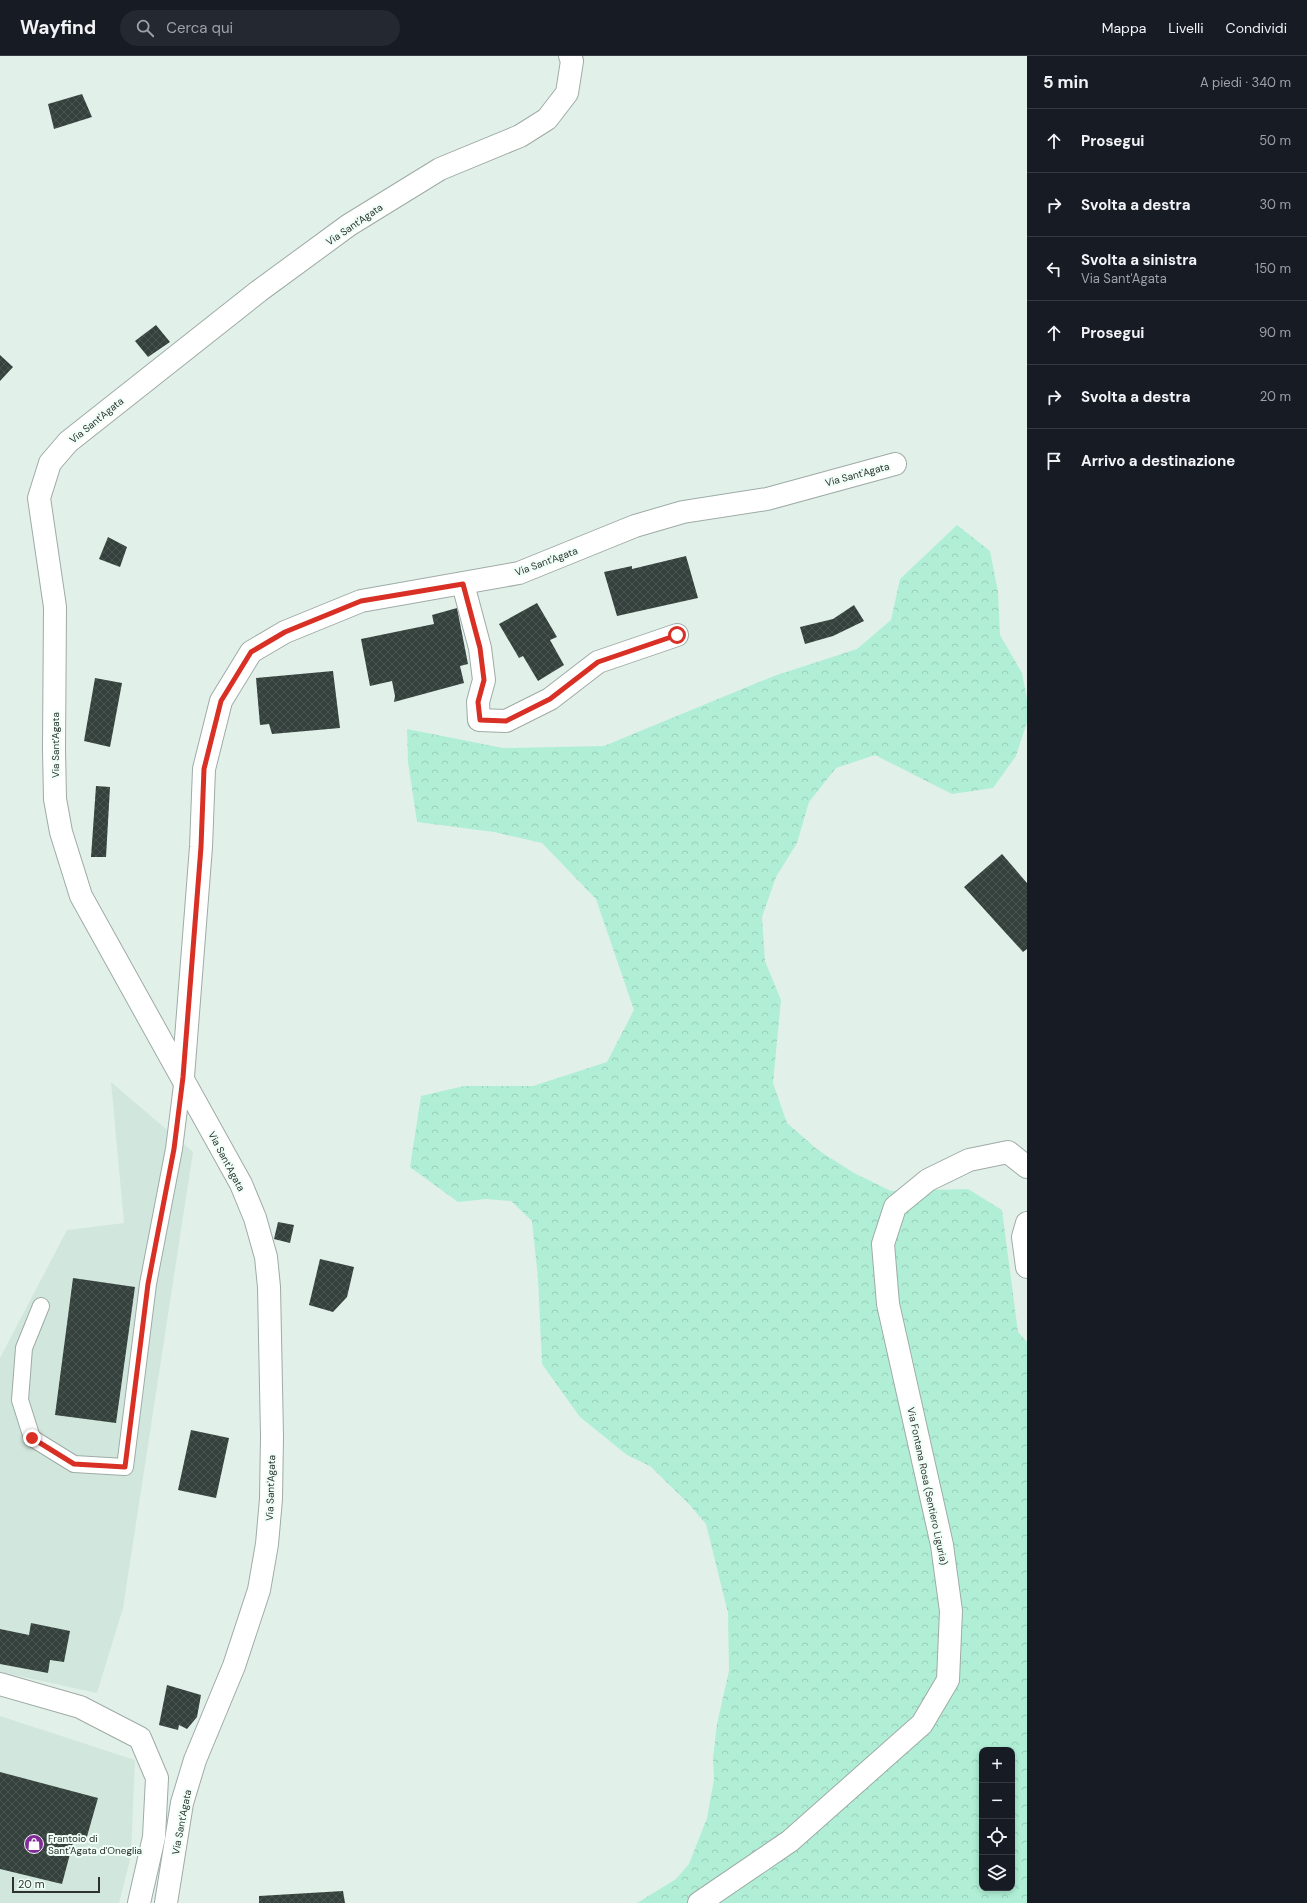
<!DOCTYPE html>
<html lang="it">
<head>
<meta charset="utf-8">
<style>
  :root { --surface:#171b24; --page:#242831; --text:#f1f3f6; --muted:#9ea1a6; --line:#363941 }
  body { margin:0; font-family:"DM Sans",sans-serif; background:var(--page); color:var(--text) }
  .controls { position:absolute; right:12px; bottom:12px; display:grid; overflow:hidden; border-radius:8px; box-shadow:0 2px 6px #0003 }
  .controls button { width:36px; height:36px; display:grid; place-items:center; padding:0; border:0; border-bottom:1px solid var(--line); background:var(--surface); color:var(--text); font:20px sans-serif }
  .scale { position:absolute; left:12px; bottom:10px; width:88px; box-sizing:border-box; padding-left:4px; border:2px solid #2d3230; border-top:0; font-size:11px; line-height:14px; white-space:nowrap; color:#2d3230; -webkit-text-stroke:3px #effef7; paint-order:stroke }
  .stop { position:absolute; width:12px; height:12px; margin:-9px; border:3px solid #d93025; border-radius:50%; background:#fff }
  .stop.end { background:#d93025; border-color:#fff; box-shadow:0 1px 4px #0008 }
  .list { margin:0; padding:0; list-style:none }
  h2 { display:flex; justify-content:space-between; align-items:center; height:52px; margin:0; padding:0 16px; font-size:17px }
  h2 small { font-size:13px; font-weight:400; color:var(--muted) }
  .list li { display:grid; grid-template-columns:26px 1fr auto; gap:12px; align-items:center; box-sizing:border-box; height:64px; padding:0 16px; border-top:1px solid var(--line) }
  .list b { display:block; font-size:15px; white-space:nowrap }
  .list p { margin:0; font-size:13px; white-space:nowrap; color:var(--muted) }
  .list em { font-size:13px; font-style:normal; color:var(--muted) }
  .icon { flex:none; width:22px; height:22px; fill:none; stroke:currentColor; stroke-width:2; stroke-linecap:round; stroke-linejoin:round }
  .map { position:relative; flex:none; width:1027px; height:1847px; overflow:hidden }
  header { display:flex; align-items:center; gap:24px; box-sizing:border-box; height:56px; padding:0 20px; background:var(--surface); border-bottom:1px solid var(--line) }
  header strong { font-size:19px }
  nav { display:flex; gap:22px; margin-inline-start:auto; font-size:14px }
  .search { width:280px; height:36px; background:var(--page); display:flex; align-items:center; gap:10px; box-sizing:border-box; padding:0 14px; border-radius:22px; color:var(--muted); font-size:15px }
  main { display:flex }
  aside { flex:1; background:var(--surface) }
  .map>svg:first-child { display:block }
  .built { fill:#d1e7dd }
  .forest { fill:url(#forest-crowns); fill-rule:evenodd }
  .building { fill:url(#building-cross-hatch) }
  .lines { fill:none; stroke-linecap:round; stroke-linejoin:round }
  .lane-casing { stroke:#9eaba6; stroke-width:18 }
  .street-casing { stroke:#9eaba6; stroke-width:24 }
  .secondary-casing { stroke:#9eaba6; stroke-width:24 }
  .lane { stroke:#fff; stroke-width:16 }
  .street { stroke:#fff; stroke-width:22 }
  .secondary { stroke:#fff; stroke-width:22 }
  .route { stroke:#d93025; stroke-width:5 }
  .labels { text-anchor:middle; stroke-width:4; stroke-linejoin:round; paint-order:stroke }
  .street-label { font-size:10px; fill:#2d3230; stroke:#effef7 }
  .poi-label { font-size:10px; fill:#2d3230; stroke:#effef7; text-anchor:start }
</style>
</head>
<body>
<header>
<strong>Wayfind</strong>
<div class="search"><svg class="icon" aria-label="search" viewBox="0 0 24 24"><circle cx="10" cy="10" r="6"/><path d="M15 15l6 6"/></svg>Cerca qui</div>
<nav><a>Mappa</a><a>Livelli</a><a>Condividi</a></nav>
</header>
<main>
<div class="map">
<svg width="1027" height="1847" viewBox="0 0 1027 1847">
  <defs>
    <pattern id="forest-crowns" width="20" height="18" patternUnits="userSpaceOnUse"><rect width="20" height="18" fill="#b0efd6"/><path d="M2 6a3 3 0 1 1 6 0M12 15a3 3 0 1 1 6 0" fill="none" stroke="#98cdb8"/></pattern>
    <pattern id="building-cross-hatch" width="8" height="8" patternUnits="userSpaceOnUse"><rect width="8" height="8" fill="#35413c"/><path d="M0 0l8 8M0 8l8-8" fill="none" stroke="#4a5450"/></pattern>
  </defs>
  <rect width="100%" height="100%" fill="#e2f0ea"/>
  <path class="built" d="M 111,1026 L 193,1096 L 123,1552 L 97,1637 L 0,1616 L 0,1302 L 67,1174 L 124,1167 Z
    M 0,1660 L 135,1704 L 131,1800 L 119,1847 L 0,1847 Z"/>
  <path class="forest" d="M 957,469 L 990,495 L 998,536 L 1000,579 L 1022,617 L 1027,643 L 1027,666 L 1016,700 L 993,732 L 952,738 L 875,699 L 836,712 L 809,746 L 797,787 L 776,821 L 762,861 L 765,905 L 781,944 L 773,1027 L 787,1067 L 818,1094 L 854,1117 L 891,1135 L 968,1133 L 1002,1154 L 1018,1276 L 1027,1286 L 1027,1847 L 637,1847 L 676,1823 L 689,1808 L 707,1762 L 714,1723 L 713,1702 L 717,1668 L 729,1615 L 728,1557 L 706,1468 L 688,1447 L 650,1410 L 627,1399 L 580,1361 L 542,1308 L 538,1222 L 532,1165 L 511,1145 L 486,1143 L 458,1146 L 410,1111 L 421,1040 L 464,1030 L 533,1030 L 607,1006 L 634,954 L 596,843 L 542,787 L 494,776 L 417,766 L 408,706 L 407,673 L 503,692 L 604,690 L 774,620 L 857,593 L 891,564 L 900,523 ZM 982,1694 L 1012,1694 L 1012,1832 L 982,1832 Z"/>
  <path class="building" d="M 82,38 L 92,61 L 54,73 L 48,48 Z
    M 156,269 L 170,286 L 148,301 L 135,285 Z
    M 0,299 L 13,311 L 0,325 Z
    M 108,481 L 127,491 L 120,511 L 99,503 Z
    M 686,500 L 698,542 L 617,560 L 604,516 L 632,510 L 632,513 Z
    M 537,547 L 557,581 L 550,584 L 564,609 L 538,625 L 523,600 L 519,602 L 499,568 Z
    M 854,549 L 864,565 L 833,580 L 805,588 L 800,571 L 833,563 Z
    M 457,552 L 468,608 L 460,610 L 464,627 L 394,646 L 395,640 L 392,625 L 370,630 L 361,583 L 434,568 L 432,559 Z
    M 333,615 L 340,672 L 272,678 L 269,668 L 260,669 L 256,622 Z
    M 95,622 L 122,627 L 110,691 L 84,685 Z
    M 96,730 L 110,731 L 106,801 L 91,801 Z
    M 1002,798 L 1027,827 L 1027,893 L 1023,896 L 964,831 Z
    M 278,1166 L 294,1169 L 290,1187 L 274,1183 Z
    M 320,1203 L 354,1211 L 347,1241 L 333,1256 L 309,1249 Z
    M 73,1222 L 135,1231 L 116,1367 L 55,1359 Z
    M 191,1374 L 229,1382 L 216,1442 L 178,1434 Z
    M 31,1567 L 70,1575 L 64,1606 L 50,1604 L 48,1617 L 0,1608 L 0,1573 L 29,1579 Z
    M 167,1629 L 201,1639 L 197,1661 L 187,1673 L 179,1669 L 178,1674 L 159,1669 Z
    M 0,1716 L 98,1742 L 86,1784 L 74,1783 L 62,1828 L 0,1813 Z
    M 343,1835 L 345,1847 L 259,1847 L 259,1840 Z"/>
  <g class="lines">
    <g class="lane-casing">
      <path id="lane" d="M 41,1250 L 24,1292 L 20,1344 L 32,1382 L 74,1408 L 125,1411 L 148,1228 L 174,1093 L 183,1021"/>
    </g>
    <g class="street-casing">
      <path id="street" d="M 463,528 L 480,592 L 484,624 L 478,646 L 479,664 L 506,665 L 550,643 L 598,606 L 677,579
        M 183,1021 L 201,791 L 204,713 L 221,645 L 251,596 L 285,576 L 361,545 L 519,517 L 635,470 L 683,456 L 767,443 L 895,408
        M 1027,1167 L 1023,1181 L 1027,1211
        M 0,1628 L 80,1651 L 140,1682 L 157,1722 L 154,1781 L 139,1847
        M 699,1847 L 790,1785 L 922,1668 L 948,1624 L 951,1555 L 942,1489 L 888,1248 L 883,1188 L 895,1151 L 928,1124 L 969,1104 L 1008,1096 L 1027,1111"/>
    </g>
    <g class="secondary-casing">
      <path id="secondary" d="M 166,1847 L 182,1747 L 195,1704 L 234,1610 L 259,1534 L 267,1488 L 271,1443 L 272,1380 L 269,1231 L 266,1201 L 255,1162 L 241,1128 L 81,840 L 61,776 L 55,743 L 54,693 L 55,551 L 39,442 L 50,407 L 68,386 L 259,235 L 349,169 L 440,113 L 520,80 L 547,63 L 567,37 L 572,5 L 570,0"/>
    </g>
    <use href="#lane" class="lane"/>
    <use href="#street" class="street"/>
    <use href="#secondary" class="secondary"/>
  </g>
  <g class="lines">
    <path class="route" d="M 32,1382 L 74,1408 L 125,1411 L 148,1228 L 174,1093 L 183,1021 L 201,791 L 204,713 L 221,645 L 251,596 L 285,576 L 361,545 L 463,528 L 480,592 L 484,624 L 478,646 L 480,664 L 506,665 L 550,643 L 598,606 L 677,579"/>
  </g>
  <defs>
    <g id="shop-disc" transform="scale(1)"><circle r="9.5" fill="#812a98" stroke="#effef7"/><path d="M-5-2.5h2.3a2.7 3.5 0 0 1 5.4 0H5L5.5 6h-11ZM-1.5-2.5h3a1.5 2.3 0 0 0-3 0Z" fill="#fff"/></g>
  </defs>
  <g fill-rule="evenodd">
    <use href="#shop-disc" x="34" y="1788"/>
  </g>
  <g class="labels">
    <g class="street-label">
      <text transform="translate(354 168) rotate(-34)" y="4">Via Sant'Agata</text>
      <text transform="translate(96 364) rotate(-39)" y="4">Via Sant'Agata</text>
      <text transform="translate(857 418) rotate(-15)" y="4">Via Sant'Agata</text>
      <text transform="translate(546 505) rotate(-20)" y="4">Via Sant'Agata</text>
      <text transform="translate(55 689) rotate(-90)" y="4">Via Sant'Agata</text>
      <text transform="translate(227 1105) rotate(62)" y="4">Via Sant'Agata</text>
      <text transform="translate(928 1430) rotate(78)" y="4">Via Fontana Rosa (Sentiero Liguria)</text>
      <text transform="translate(270 1432) rotate(-88)" y="4">Via Sant'Agata</text>
      <text transform="translate(181 1766) rotate(-79)" y="4">Via Sant'Agata</text>
    </g>
    <g class="poi-label">
      <text x="48" y="1786">Frantoio di<tspan x="48" dy="12">Sant'Agata d'Oneglia</tspan></text>
    </g>
  </g>
</svg>
<div class="controls">
<button>+</button>
<button>−</button>
<button><svg class="icon" aria-label="locate" viewBox="0 0 24 24"><circle cx="12" cy="12" r="6"/><path d="M12 2v4M12 18v4M2 12h4M18 12h4"/></svg></button>
<button><svg class="icon" aria-label="layers" viewBox="0 0 24 24"><path d="M12 4l9 5-9 5-9-5zM3 14l9 5 9-5"/></svg></button>
</div>
<div class="scale">20 m</div>
<div class="stop" style="left:677px;top:579px"></div>
<div class="stop end" style="left:32px;top:1382px"></div>
</div>
<aside>
<h2>5 min<small>A piedi · 340 m</small></h2>
<ul class="list">
<li><svg class="icon" aria-label="ahead" viewBox="0 0 24 24"><path d="M12 20V5M6 11l6-6 6 6"/></svg><div><b>Prosegui</b></div><em>50 m</em></li>
<li><svg class="icon" aria-label="right" viewBox="0 0 24 24"><path d="M7 20v-9h11M14 6l5 5-5 5"/></svg><div><b>Svolta a destra</b></div><em>30 m</em></li>
<li><svg class="icon" aria-label="left" viewBox="0 0 24 24"><path d="M17 20v-9H6M10 6l-5 5 5 5"/></svg><div><b>Svolta a sinistra</b><p>Via Sant'Agata</p></div><em>150 m</em></li>
<li><svg class="icon" aria-label="ahead" viewBox="0 0 24 24"><path d="M12 20V5M6 11l6-6 6 6"/></svg><div><b>Prosegui</b></div><em>90 m</em></li>
<li><svg class="icon" aria-label="right" viewBox="0 0 24 24"><path d="M7 20v-9h11M14 6l5 5-5 5"/></svg><div><b>Svolta a destra</b></div><em>20 m</em></li>
<li><svg class="icon" aria-label="arrive" viewBox="0 0 24 24"><path d="M6 21V4h12l-3 4 3 4H6"/></svg><div><b>Arrivo a destinazione</b></div></li>
</ul>
</aside>
</main>
</body>
</html>
